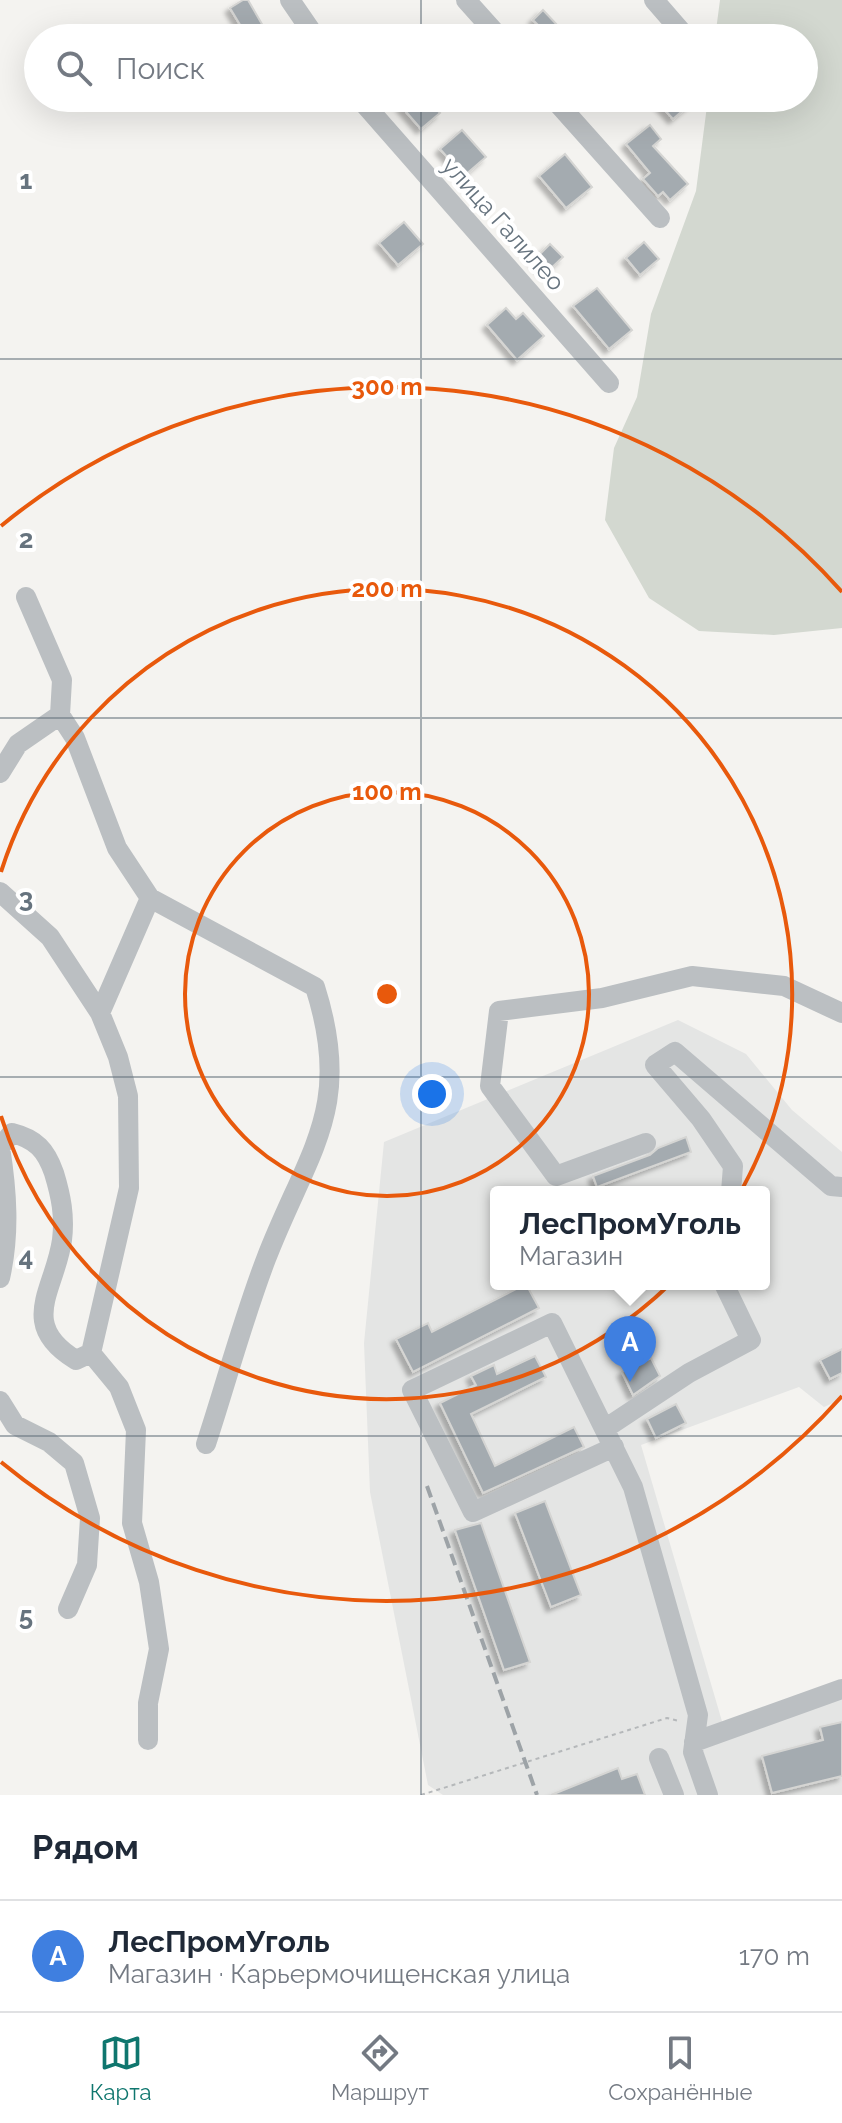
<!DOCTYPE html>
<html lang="ru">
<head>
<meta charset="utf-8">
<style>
  :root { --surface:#fff; --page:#f6f6f7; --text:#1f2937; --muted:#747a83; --line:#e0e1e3; --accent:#0f766e }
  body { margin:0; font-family:Raleway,sans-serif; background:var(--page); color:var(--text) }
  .you { position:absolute; left:432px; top:1094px; width:28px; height:28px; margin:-20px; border:6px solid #fff; border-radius:50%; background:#1a73e8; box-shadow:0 0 0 12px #1a73e833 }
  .badge { display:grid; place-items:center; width:52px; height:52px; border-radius:50%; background:var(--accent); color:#fff; font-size:26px; font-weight:700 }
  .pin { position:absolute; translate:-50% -66px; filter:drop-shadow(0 2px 4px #0008) }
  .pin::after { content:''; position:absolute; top:42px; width:28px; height:24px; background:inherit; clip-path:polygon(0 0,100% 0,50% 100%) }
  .popup { position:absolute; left:490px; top:1186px; width:280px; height:104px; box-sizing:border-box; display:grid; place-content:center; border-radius:8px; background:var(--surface); filter:drop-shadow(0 2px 6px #0005); font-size:26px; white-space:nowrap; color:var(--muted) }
  .popup b { font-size:30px; color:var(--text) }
  .popup::after { content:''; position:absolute; left:50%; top:100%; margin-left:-16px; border:16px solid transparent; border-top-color:var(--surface) }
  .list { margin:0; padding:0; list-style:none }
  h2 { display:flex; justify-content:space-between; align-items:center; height:104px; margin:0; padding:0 32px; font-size:34px }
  h2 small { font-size:26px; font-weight:400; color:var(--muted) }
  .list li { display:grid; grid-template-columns:52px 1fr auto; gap:24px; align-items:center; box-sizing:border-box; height:112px; padding:0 32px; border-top:2px solid var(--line) }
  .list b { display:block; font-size:30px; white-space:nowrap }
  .list p { margin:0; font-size:26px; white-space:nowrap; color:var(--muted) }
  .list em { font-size:26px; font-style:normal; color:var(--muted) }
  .icon { flex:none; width:44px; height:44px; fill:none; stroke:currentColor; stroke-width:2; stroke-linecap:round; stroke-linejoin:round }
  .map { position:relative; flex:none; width:842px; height:1795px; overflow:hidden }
  .search { position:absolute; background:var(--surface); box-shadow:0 8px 32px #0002; left:24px; right:24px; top:24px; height:88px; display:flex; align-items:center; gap:20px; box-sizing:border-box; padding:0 28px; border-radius:44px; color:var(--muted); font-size:30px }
  .sheet { height:216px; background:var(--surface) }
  nav { display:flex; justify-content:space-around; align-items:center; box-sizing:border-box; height:112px; border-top:2px solid var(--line); background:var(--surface); font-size:22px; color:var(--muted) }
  nav a { display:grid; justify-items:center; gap:4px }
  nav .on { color:var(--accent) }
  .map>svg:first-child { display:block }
  .built { fill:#e4e5e4; fill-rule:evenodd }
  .green { fill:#d3d8d0 }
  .building { fill:#a4abb0; stroke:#d5d5d3; stroke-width:2; filter:url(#shadow) }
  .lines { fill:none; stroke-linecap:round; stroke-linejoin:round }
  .path { stroke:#b5b8ba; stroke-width:2; stroke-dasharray:4 4; stroke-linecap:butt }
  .minor { stroke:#bbbfc2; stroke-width:20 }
  .rail { stroke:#9da3a7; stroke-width:4; stroke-dasharray:12 6; stroke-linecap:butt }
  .grid { fill:none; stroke:#66737e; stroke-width:2; stroke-opacity:0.55 }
  .ring { fill:none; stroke:#e8590c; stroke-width:4 }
  .labels { text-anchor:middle; stroke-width:8; stroke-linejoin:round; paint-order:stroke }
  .street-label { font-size:24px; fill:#66737e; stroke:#fff }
  .grid-label { font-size:26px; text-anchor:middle; font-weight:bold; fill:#66737e; stroke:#fff; stroke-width:8; stroke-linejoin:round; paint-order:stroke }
  .centre { fill:#e8590c; stroke:#fff; stroke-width:4 }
  .ring-label { font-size:24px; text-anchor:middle; font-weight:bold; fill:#e8590c; stroke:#fff; stroke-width:8; stroke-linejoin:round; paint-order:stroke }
</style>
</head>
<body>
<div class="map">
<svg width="842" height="1795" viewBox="0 0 842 1795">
  <defs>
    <filter id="shadow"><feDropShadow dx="-4.5" dy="4.5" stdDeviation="2" flood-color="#0004"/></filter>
  </defs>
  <rect width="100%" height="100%" fill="#f4f3f0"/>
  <path class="built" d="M 678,1020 L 746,1054 L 792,1110 L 842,1152 L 842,1399 L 824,1407 L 799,1387 L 641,1445 L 726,1735 L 842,1696 L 842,1795 L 443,1795 L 428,1785 L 370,1492 L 364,1343 L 384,1142 ZM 496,1192 L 764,1192 L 764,1284 L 496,1284 Z"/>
  <path class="green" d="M 720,0 L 842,0 L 842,628 L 774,635 L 699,631 L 649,598 L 605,520 L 614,448 L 637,397 L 651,314 L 696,191 L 708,98 L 804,98 L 804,38 L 715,38 Z"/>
  <path class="building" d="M 243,0 L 248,0 L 270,38 L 248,38 L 230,8 Z
    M 543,10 L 559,27 L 550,37 L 533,20 Z
    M 410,98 L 427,98 L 440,113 L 421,129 L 401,106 Z
    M 654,98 L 697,98 L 673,119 Z
    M 650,125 L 661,139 L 653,146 L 688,184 L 670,200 L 663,192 L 658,196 L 643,179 L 650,173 L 626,144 Z
    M 462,130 L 486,157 L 464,176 L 440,149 Z
    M 565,154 L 592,187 L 566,208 L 539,176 Z
    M 404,222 L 423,244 L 398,265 L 379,243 Z
    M 644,242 L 659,259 L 640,275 L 626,258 Z
    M 550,244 L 563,257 L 546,273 L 534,260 Z
    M 597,288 L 632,330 L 609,349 L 573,306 Z
    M 506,308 L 516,319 L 523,313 L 544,336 L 517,360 L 487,325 Z
    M 686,1137 L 691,1152 L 597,1187 L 593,1176 L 650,1155 L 658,1148 Z
    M 526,1284 L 539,1308 L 413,1372 L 396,1339 L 428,1323 L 432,1332 Z
    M 842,1349 L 842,1373 L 830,1379 L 820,1360 Z
    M 535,1356 L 546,1377 L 471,1414 L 495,1466 L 574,1427 L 584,1447 L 483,1493 L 440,1403 L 476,1385 L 471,1376 L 494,1365 L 497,1374 Z
    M 651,1358 L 660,1376 L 633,1395 L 622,1372 Z
    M 676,1404 L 686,1423 L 656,1438 L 647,1419 Z
    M 545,1501 L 581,1595 L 551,1607 L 515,1513 Z
    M 481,1523 L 530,1662 L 504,1670 L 455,1530 Z
    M 842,1722 L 842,1776 L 772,1793 L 762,1756 L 823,1740 L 820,1727 Z
    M 618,1768 L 622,1779 L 637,1774 L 645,1795 L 551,1795 Z"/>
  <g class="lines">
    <path class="path" d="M 421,1795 L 667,1718 L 679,1721"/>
    <path class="minor" d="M 290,0 L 316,38
      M 466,0 L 500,38
      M 654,0 L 687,38
      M 359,98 L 609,383
      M 553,98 L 660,218
      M 26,597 L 62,680 L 60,715 L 75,738 L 117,848 L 150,898 L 315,987 C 354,1109 308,1150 266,1259 C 243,1319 226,1383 206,1444
      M 0,773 L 18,744 L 60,715
      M 0,892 L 50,937 L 100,1013 L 118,1057 L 128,1096 L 129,1188 L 91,1353 L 76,1360 C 17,1324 55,1290 62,1240 C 65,1216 61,1196 54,1173 C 46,1150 36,1139 12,1133 L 0,1147 C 7,1191 10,1234 0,1278
      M 100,1013 L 150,898
      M 646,1143 L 556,1176 L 490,1086 L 499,1011 L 602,998 L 692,976 L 784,986 L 842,1013
      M 731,1192 L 733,1166 L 701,1119 L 655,1065 L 675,1052 L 831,1186 L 842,1187
      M 91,1353 L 119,1387 L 136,1430 L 132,1523 L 149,1582 L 159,1649 L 148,1703 L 148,1740
      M 0,1401 L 15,1425 L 49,1442 L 74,1463 L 90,1518 L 87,1565 L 68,1609
      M 606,1428 L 689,1373 L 751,1340 L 724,1284
      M 614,1447 L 473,1512 L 412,1390 L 552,1323 L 633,1487 L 698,1715 L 693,1752 L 708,1795
      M 694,1742 L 842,1689
      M 659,1758 L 674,1795"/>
    <path class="rail" d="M 427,1486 L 537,1795"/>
  </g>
  <path class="grid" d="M 421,0 L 421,38M 421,98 L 421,1795M 0,359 L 842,359M 0,718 L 842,718M 0,1077 L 842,1077M 0,1436 L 842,1436"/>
  <g class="ring">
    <circle cx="387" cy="994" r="202"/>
    <path d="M1 872A405 405 0 1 1 1 1116"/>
    <path d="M842 1396A607 607 0 0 1 1 1462M1 526A607 607 0 0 1 842 592"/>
  </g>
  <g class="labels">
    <g class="street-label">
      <text transform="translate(503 224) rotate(48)" y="8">улица Галилео</text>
    </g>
  </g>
  <g class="grid-label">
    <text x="26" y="189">1</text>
    <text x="26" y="548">2</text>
    <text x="26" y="907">3</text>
    <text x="26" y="1266">4</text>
    <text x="26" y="1625">5</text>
  </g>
  <circle cx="387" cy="994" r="12" class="centre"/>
  <g class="ring-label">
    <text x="387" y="395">300 m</text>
    <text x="387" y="597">200 m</text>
    <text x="387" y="800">100 m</text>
  </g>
</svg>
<div class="you"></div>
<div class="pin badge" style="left:630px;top:1382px;background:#3f7fe0">A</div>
<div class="popup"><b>ЛесПромУголь</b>Магазин</div>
<div class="search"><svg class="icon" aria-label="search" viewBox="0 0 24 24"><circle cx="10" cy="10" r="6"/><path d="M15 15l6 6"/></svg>Поиск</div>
</div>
<section class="sheet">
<h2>Рядом<small></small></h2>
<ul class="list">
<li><span class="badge" style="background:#3f7fe0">A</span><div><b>ЛесПромУголь</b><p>Магазин · Карьермочищенская улица</p></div><em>170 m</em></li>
</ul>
</section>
<nav>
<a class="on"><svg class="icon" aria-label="map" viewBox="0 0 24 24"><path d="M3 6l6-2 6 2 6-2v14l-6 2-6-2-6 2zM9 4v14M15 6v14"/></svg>Карта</a>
<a><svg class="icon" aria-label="directions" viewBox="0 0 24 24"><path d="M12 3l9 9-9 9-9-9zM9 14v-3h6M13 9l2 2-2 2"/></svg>Маршрут</a>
<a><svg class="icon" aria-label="saved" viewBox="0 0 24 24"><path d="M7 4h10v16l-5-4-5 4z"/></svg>Сохранённые</a>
</nav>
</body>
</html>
